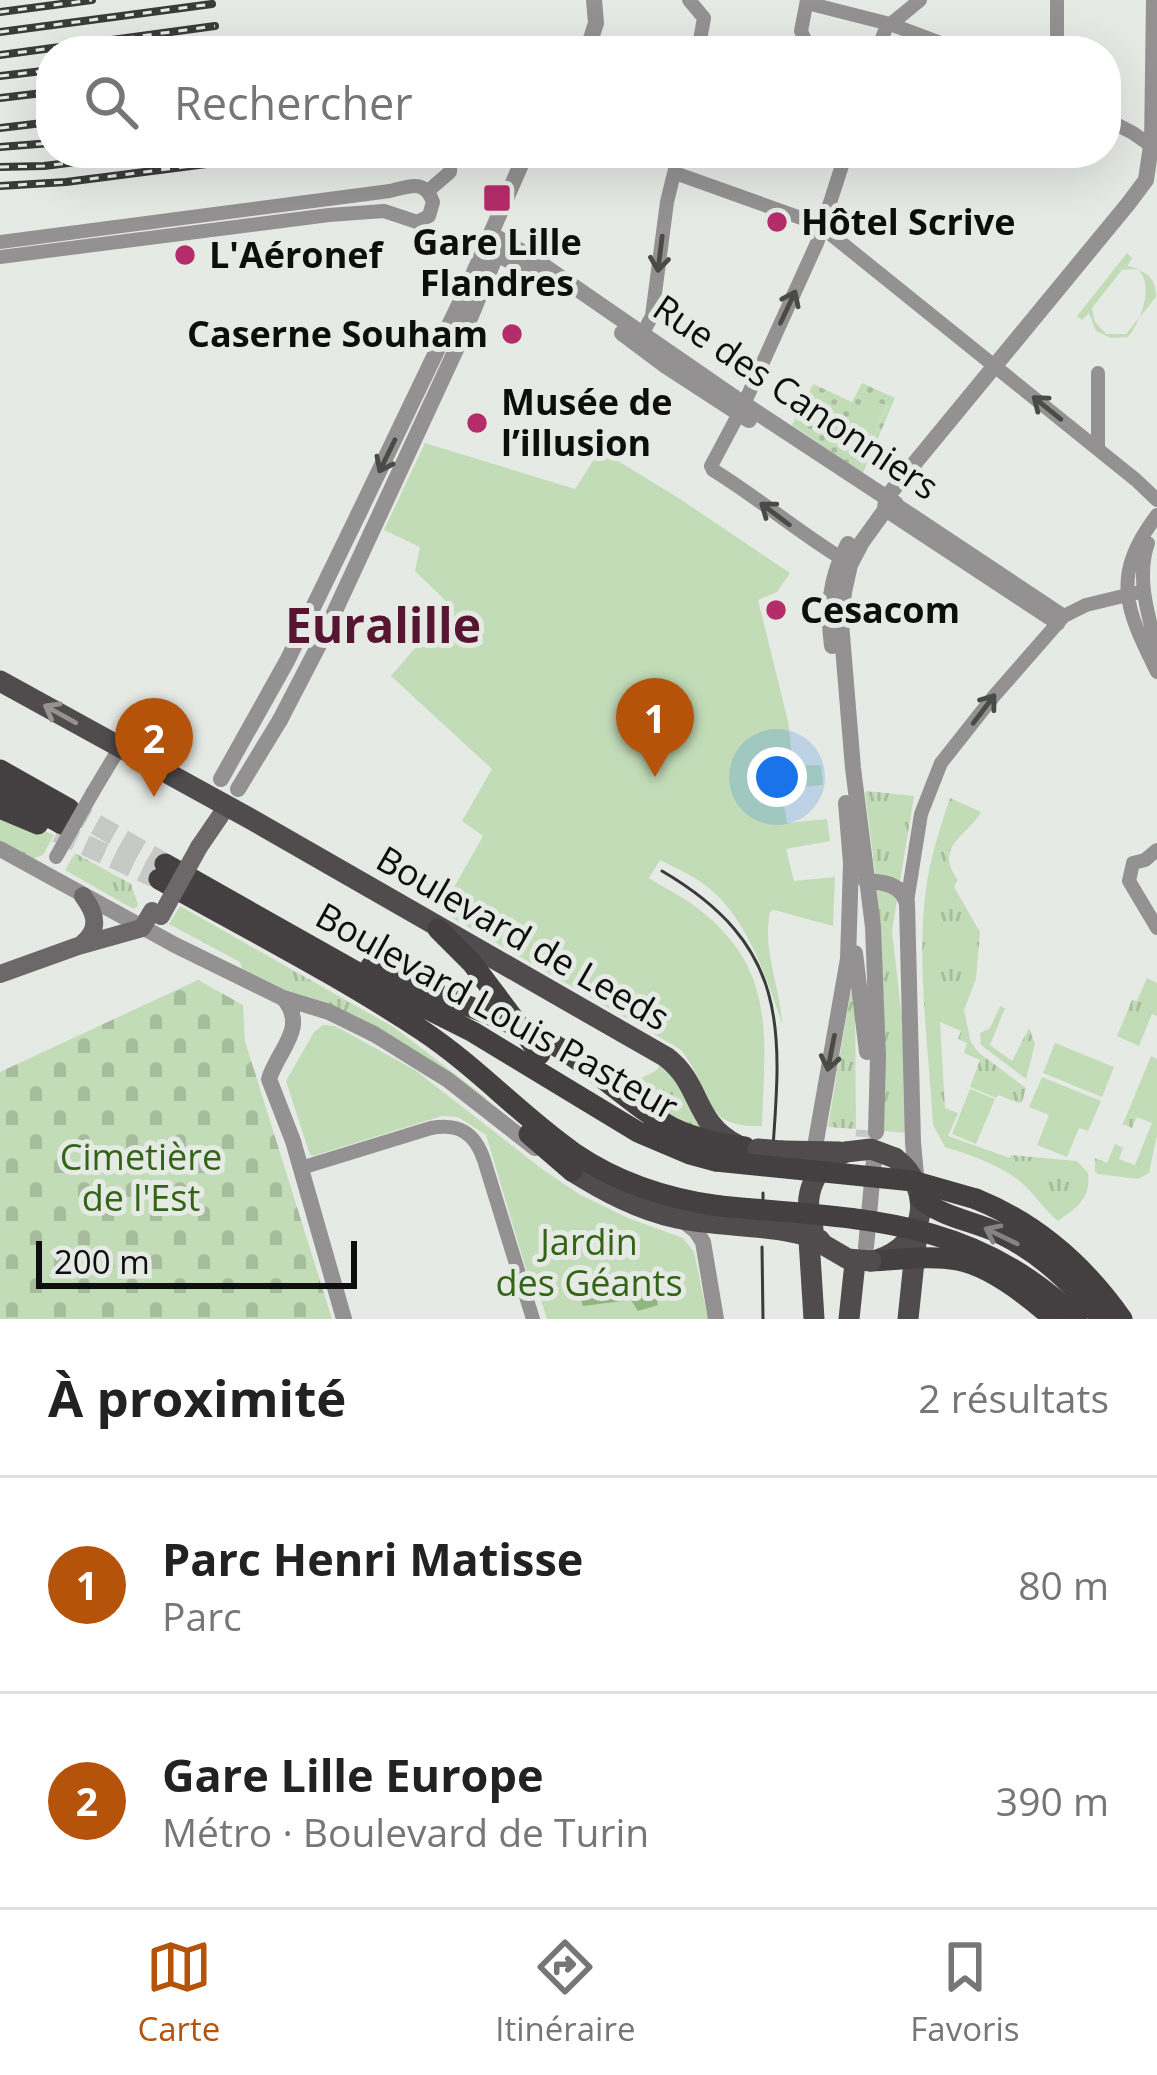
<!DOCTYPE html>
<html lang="fr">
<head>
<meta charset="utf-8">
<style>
  :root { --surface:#fff; --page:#f6f6f6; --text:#222; --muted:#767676; --line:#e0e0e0; --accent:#b45309 }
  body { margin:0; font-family:"Open Sans",sans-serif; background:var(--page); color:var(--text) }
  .scale { position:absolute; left:36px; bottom:30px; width:321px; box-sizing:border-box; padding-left:12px; border:6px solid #0e0f0d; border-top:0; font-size:33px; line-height:42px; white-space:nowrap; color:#0e0f0d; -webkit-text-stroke:9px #e6eae5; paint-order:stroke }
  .you { position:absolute; left:777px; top:777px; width:42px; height:42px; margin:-30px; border:9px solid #fff; border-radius:50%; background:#1a73e8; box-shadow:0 0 0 18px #1a73e833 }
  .badge { display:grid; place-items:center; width:78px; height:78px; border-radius:50%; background:var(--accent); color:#fff; font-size:39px; font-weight:700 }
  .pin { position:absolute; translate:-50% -99px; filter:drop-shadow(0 3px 6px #0008) }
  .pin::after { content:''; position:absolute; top:63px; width:42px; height:36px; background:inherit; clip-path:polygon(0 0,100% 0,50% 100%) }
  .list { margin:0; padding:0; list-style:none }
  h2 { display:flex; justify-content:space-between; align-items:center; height:156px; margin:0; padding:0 48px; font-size:51px }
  h2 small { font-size:39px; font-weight:400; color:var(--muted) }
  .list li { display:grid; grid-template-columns:78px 1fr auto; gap:36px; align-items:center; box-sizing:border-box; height:216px; padding:0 48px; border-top:3px solid var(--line) }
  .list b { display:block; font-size:45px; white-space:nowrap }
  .list p { margin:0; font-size:39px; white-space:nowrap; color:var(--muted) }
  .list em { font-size:39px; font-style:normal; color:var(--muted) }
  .icon { flex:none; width:66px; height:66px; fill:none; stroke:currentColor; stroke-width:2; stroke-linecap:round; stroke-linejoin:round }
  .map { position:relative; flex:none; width:1157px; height:1319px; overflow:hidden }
  .search { position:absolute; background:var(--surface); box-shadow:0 12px 48px #0002; left:36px; right:36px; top:36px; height:132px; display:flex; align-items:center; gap:30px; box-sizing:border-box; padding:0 42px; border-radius:48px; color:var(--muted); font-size:45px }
  .sheet { height:588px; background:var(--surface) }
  nav { display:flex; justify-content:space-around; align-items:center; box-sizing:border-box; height:168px; border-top:3px solid var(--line); background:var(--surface); font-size:33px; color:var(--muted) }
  nav a { display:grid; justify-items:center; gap:6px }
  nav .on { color:var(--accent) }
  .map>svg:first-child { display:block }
  .grass { fill:url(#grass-tufts) }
  .cemetery { fill:url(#cemetery-stones) }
  .park { fill:#c3dcb8; fill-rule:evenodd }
  .garden { fill:url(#garden-dots); fill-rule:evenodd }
  .water { fill:#90b77f }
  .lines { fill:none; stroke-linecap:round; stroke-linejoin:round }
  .tertiary-tunnel { stroke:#c6c9c5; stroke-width:16; stroke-dasharray:16 8; stroke-linecap:butt }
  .trunk-tunnel { stroke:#c6c9c5; stroke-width:21; stroke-dasharray:21 10; stroke-linecap:butt }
  .minor { stroke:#949192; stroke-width:14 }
  .tertiary { stroke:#949192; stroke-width:16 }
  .secondary { stroke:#6c6869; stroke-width:18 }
  .primary { stroke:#504b4c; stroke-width:21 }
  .trunk { stroke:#443f40; stroke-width:21 }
  .tram { stroke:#3a3c39; stroke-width:3 }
  .rail-casing { stroke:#3a3c39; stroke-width:8 }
  .rail { stroke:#e6eae5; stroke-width:3; stroke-dasharray:9; stroke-linecap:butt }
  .minor-bridge { stroke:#949192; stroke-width:14 }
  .tertiary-bridge { stroke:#949192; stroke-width:16 }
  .secondary-bridge { stroke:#6c6869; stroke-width:18 }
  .primary-bridge { stroke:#504b4c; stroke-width:21 }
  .trunk-bridge { stroke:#443f40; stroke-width:21 }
  .oneway { stroke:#4a4a49 }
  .oneway2 { stroke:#949391 }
  .oneway3 { stroke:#858382 }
  .poi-dot { fill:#b52c6b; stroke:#e6eae5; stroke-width:4.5 }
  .labels { text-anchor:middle; stroke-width:10; stroke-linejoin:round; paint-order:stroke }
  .poi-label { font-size:36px; font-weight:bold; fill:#0e0f0d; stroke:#e6eae5; text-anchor:start }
  .street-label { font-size:36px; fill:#0e0f0d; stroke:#e6eae5 }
  .park-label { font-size:36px; fill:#346416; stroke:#e6eae5 }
  .district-label { font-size:48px; font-weight:bold; fill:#571532; stroke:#e6eae5 }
</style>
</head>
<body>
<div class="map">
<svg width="1157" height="1319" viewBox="0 0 1157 1319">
  <defs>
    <pattern id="grass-tufts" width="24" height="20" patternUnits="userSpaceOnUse" patternTransform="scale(3)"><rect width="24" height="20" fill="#c3dcb8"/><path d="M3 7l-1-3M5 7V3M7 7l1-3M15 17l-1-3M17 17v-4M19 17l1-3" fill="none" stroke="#a6bc9d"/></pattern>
    <pattern id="cemetery-stones" width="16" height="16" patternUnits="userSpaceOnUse" patternTransform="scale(3)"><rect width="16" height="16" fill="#c3dcb8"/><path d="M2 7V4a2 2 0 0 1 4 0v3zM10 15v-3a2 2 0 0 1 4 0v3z" fill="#a6bc9d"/></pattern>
    <pattern id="garden-dots" width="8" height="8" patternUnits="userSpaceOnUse" patternTransform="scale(3)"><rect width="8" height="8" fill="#c3dcb8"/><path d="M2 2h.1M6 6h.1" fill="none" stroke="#a6bc9d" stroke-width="1.8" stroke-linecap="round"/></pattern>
  </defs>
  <rect width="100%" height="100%" fill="#e6eae5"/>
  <path class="grass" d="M 867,791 L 914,796 L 892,931 L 902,1018 L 908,1133 L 882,1131 L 882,979 L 875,871 L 865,793 Z
    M 950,798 L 981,812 C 967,837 933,846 958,880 L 954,887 L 980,932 L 976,979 L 964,1010 L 971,1042 L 978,1052 L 1026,1088 L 1022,1102 L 1019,1103 L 998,1095 L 996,1098 L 970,1087 L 980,1060 L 964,1053 L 967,1043 L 958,1039 L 961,1031 L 940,1022 L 945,1108 L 958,1113 L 948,1136 L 1010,1158 L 1011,1155 L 1077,1161 L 1088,1173 C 1091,1199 1077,1207 1058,1221 C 1043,1209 1032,1190 1017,1179 C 997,1164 968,1154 945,1147 L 933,1125 C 929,1050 916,963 926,889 C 930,858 940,828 950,798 Z
    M 0,814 L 54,835 L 43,855 L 32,859 L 0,844 Z
    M 75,853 L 131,884 L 138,904 L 137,907 L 133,909 L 65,870 Z
    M 180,906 L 395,1028 L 486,1098 L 483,1101 L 244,975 L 240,962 L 169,924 Z
    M 1147,978 L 1157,983 L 1157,1016 L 1152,1014 L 1139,1046 L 1117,1036 L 1132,1000 L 1137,1001 Z
    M 855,987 L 856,1129 L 828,1127 L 850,994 Z
    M 1000,1006 L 1005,1008 L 990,1045 L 1012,1061 L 1029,1028 L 1035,1044 L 1026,1079 L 981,1045 L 980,1033 L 990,1028 Z
    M 1151,1056 L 1157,1059 L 1157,1135 L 1149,1173 L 1138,1179 L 1098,1174 L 1095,1172 L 1095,1158 L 1107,1163 L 1115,1144 L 1123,1148 L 1119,1159 L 1135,1165 L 1152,1123 L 1137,1117 L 1132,1128 L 1123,1124 Z
    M 660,1061 L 674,1071 L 709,1134 L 689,1128 L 627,1089 C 641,1074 644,1079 658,1069 Z"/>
  <path class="cemetery" d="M 198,980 L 243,1005 L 245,1041 L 332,1319 L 0,1319 L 0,1072 Z"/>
  <path class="park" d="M 1127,253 L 1132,258 L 1127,266 C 1157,268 1146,315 1128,337 L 1111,338 L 1096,331 L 1089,313 L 1082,320 L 1077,316 ZM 1132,269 C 1148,271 1156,280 1156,297 L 1126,334 L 1106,334 L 1095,322 L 1092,308 L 1122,270 Z
    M 865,396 L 887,405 L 865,458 L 843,449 Z
    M 425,443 L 575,489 L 600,450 L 680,499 L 790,573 L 777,592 L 758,600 L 788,721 L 793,766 L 821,765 L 823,785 L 781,789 L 787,823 L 827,819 L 830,841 L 786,849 L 794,881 L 835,877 L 833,926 L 774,910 L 770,912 C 762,951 780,984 782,1024 C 767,978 748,921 710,889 C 695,876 677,869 660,860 L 649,878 C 664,888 682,896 696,907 C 777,968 765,1036 762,1126 C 697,1128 714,1089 680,1049 L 449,916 L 457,900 L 449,896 L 483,836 L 462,821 L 492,769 L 391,676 L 451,606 L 415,571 L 420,547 L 384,530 Z
    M 323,1025 L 335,1026 L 415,1070 L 542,1169 L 579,1194 L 628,1218 L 683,1238 L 694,1252 L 708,1319 L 547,1319 L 534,1278 L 529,1279 L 486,1135 L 458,1117 L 442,1116 L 313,1156 L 310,1155 L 286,1081 L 314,1032 Z
    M 1055,1043 L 1114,1067 L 1102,1097 L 1043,1073 Z
    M 1042,1077 L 1101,1101 L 1088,1131 L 1079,1128 L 1067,1157 L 1037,1145 L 1049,1115 L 1029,1107 Z
    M 970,1089 L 995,1099 L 976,1144 L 952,1134 Z"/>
  <path class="garden" d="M 862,383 L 895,398 L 863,473 L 792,425 L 813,384 L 852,402 ZM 865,397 L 887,406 L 865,458 L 844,449 Z"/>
  <path class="water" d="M 652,1275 L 658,1305 L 638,1311 L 631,1300 L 583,1306 L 580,1298 Z"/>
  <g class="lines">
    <path class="tertiary-tunnel" d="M 862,1161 L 864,1130"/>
    <path class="trunk-tunnel" d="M 69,809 L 165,864
      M 57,832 L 159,879"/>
    <path class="minor" d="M 689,0 L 704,18 L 698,51
      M 807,0 L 801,31 L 810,51
      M 807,3 L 890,24 L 962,51
      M 877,51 L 886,28 L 920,0
      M 1057,51 L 1057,0
      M 1106,119 L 1133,133 L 1153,147
      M 1151,146 L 1153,0
      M 675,173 L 815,223 L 823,228 L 1136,480 L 1157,500
      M 428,191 L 450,172 L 451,153
      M 0,242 L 390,191 C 409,187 424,178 433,202 L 429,216 L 417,222 L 384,211 L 329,215 L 0,257
      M 639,340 L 652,316 L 667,202 L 679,153
      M 1098,373 L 1098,449
      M 897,505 L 1064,616
      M 885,510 L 1058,624
      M 1157,515 C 1110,577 1126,609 1157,672
      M 1148,543 C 1136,577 1148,615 1157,649
      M 841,558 C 797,531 757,497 713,470 L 711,466 L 744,404 L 817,243 L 846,153
      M 93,792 L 120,747
      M 1157,850 L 1145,860 L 1133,863 L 1129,881 L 1157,928
      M 907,902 L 921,814 L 941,763 L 994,696 L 1064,616 L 1086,605 L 1144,591
      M 301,1168 L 431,1128 C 459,1123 475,1133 484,1160 L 533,1319"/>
    <path class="tertiary" d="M 587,51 L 596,23 L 594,0
      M 491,234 L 531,257 L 744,404 L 896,504
      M 485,248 L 547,280
      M 622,333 L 666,366 L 749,420
      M 358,515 L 468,286 L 526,153
      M 832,646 C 827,609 830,577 848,544
      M 280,720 L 322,639 L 466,328 L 497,253
      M 0,849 L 175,945 L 283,998 L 329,1012 L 374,1034 L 448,1080 L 535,1148
      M 866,881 C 884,882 901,884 907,903 L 913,1143 L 917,1185
      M 855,953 L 867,1052
      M 284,999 C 308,1028 278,1050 269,1079 L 293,1141 L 344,1319
      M 876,1132 L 878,1057 L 873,927 L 853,768 L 841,623 L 844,592 L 850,565 L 862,542 L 885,510 L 886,498 L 1128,204 L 1146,180 L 1151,146
      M 813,1158 L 848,959 L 851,863 L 846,803
      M 681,1219 L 696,1231 L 703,1242 L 716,1319
      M 866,1247 L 874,1160"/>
    <path class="secondary" d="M 199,847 L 227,806
      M 83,896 C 95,912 101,928 83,943
      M 0,974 L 78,946 L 142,928 L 152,911"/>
    <path class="primary" d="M 0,681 L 249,818 L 666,1057 C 702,1084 693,1123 737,1145
      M 782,1151 L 840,1152
      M 572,1171 C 604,1191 639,1210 677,1218 C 724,1228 775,1223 820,1240
      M 808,1224 L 814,1319
      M 813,1229 C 801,1195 814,1166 846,1152
      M 877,1260 C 926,1244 936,1190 895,1158
      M 849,1319 L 854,1272
      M 908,1319 L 916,1243"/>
    <path class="trunk" d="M 0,770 L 69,809
      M 0,789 L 62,824
      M 0,808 L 38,824
      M 165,864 L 374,982 L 473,1032 L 638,1132 L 690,1154 L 716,1161
      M 159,879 C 246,928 340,976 423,1031 C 477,1067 521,1116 574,1153 C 618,1183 668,1199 720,1206
      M 438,929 L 472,963 L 496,995
      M 371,966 C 430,994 493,1012 551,1043 C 595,1067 629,1105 673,1128 C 696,1139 720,1144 745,1147
      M 529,1134 L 572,1171
      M 920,1198 C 941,1217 973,1221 999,1233 C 1041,1253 1072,1284 1102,1319
      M 976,1199 C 1038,1224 1084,1265 1122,1319
      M 871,1261 C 898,1260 930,1255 957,1260 C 991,1266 1028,1296 1054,1319"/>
    <path class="tram" d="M 662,871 C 790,946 782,1028 772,1160
      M 763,1193 L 763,1201
      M 762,1247 L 763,1319"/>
    <g class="rail-casing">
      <path id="rail" d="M 0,12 L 92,0
        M 0,32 L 212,4
        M 198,51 L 218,48
        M 0,55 L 215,26
        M 0,76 L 51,70
        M 0,98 L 51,92
        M 0,128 L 51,122
        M 0,147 L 51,143
        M 0,167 L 44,166 L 149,153
        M 0,186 L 66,182 L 293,153"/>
    </g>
    <use href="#rail" class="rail"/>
    <path class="minor-bridge" d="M 56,857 L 93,792"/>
    <path class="tertiary-bridge" d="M 221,779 L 287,661 L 358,515
      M 238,789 L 280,720"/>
    <path class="secondary-bridge" d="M 161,916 L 199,847"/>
    <path class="primary-bridge" d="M 758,1149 L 782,1151
      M 846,1152 L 871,1149 L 895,1158
      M 824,1245 L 848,1259 L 871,1261"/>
    <path class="trunk-bridge" d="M 496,995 L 540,1054
      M 716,1161 L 913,1181 L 976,1199
      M 720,1206 C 856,1219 973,1216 1077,1319"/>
  </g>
  <defs><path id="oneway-shaft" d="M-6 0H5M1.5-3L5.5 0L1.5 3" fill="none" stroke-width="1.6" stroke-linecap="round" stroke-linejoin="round" transform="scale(3)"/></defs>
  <g class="oneway">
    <use href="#oneway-shaft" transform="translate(660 254) rotate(97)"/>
    <use href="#oneway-shaft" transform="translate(788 307) rotate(-65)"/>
    <use href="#oneway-shaft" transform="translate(1047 408) rotate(-141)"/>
    <use href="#oneway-shaft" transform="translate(387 456) rotate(116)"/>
    <use href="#oneway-shaft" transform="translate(775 514) rotate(-143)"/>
    <use href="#oneway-shaft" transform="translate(984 709) rotate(-53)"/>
    <use href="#oneway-shaft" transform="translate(831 1053) rotate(101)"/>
  </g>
  <use class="oneway2" href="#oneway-shaft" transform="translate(60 714) rotate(-151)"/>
  <use class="oneway3" href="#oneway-shaft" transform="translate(1001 1236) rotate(-154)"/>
  <g class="poi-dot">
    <rect x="482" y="183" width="30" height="30" rx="6"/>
    <circle cx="777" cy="222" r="12"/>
    <circle cx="185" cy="255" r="12"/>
    <circle cx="512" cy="334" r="12"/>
    <circle cx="477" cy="423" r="12"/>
    <circle cx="776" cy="610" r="12"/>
  </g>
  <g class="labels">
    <g class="poi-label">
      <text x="801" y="235">Hôtel Scrive</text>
      <text x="497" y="255" text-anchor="middle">Gare Lille<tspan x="497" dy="41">Flandres</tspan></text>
      <text x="209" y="268">L'Aéronef</text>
      <text x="488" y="347" text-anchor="end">Caserne Souham</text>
      <text x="501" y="415">Musée de<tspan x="501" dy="41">l’illusion</tspan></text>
      <text x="800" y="623">Cesacom</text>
    </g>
    <g class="street-label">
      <text transform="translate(796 397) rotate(34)" y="13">Rue des Canonniers</text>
      <text transform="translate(523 938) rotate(30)" y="13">Boulevard de Leeds</text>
      <text transform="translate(497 1011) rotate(29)" y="13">Boulevard Louis Pasteur</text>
    </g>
    <g class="park-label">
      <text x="141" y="1170">Cimetière<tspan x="141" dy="41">de l'Est</tspan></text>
      <text x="589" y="1255">Jardin<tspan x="589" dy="41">des Géants</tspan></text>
    </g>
    <g class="district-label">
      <text x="383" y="643">Euralille</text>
    </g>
  </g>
</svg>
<div class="scale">200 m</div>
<div class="you"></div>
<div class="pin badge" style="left:655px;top:777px">1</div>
<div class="pin badge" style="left:154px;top:797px">2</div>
<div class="search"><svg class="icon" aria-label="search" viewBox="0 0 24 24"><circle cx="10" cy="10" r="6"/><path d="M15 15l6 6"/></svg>Rechercher</div>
</div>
<section class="sheet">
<h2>À proximité<small>2 résultats</small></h2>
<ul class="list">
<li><span class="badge">1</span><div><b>Parc Henri Matisse</b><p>Parc</p></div><em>80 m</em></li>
<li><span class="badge">2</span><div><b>Gare Lille Europe</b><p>Métro · Boulevard de Turin</p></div><em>390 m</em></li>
</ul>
</section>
<nav>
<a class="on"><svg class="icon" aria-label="map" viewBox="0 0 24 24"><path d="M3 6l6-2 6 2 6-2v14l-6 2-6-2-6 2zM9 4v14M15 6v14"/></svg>Carte</a>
<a><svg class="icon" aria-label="directions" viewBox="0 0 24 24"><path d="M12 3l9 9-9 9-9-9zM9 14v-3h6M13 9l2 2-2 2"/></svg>Itinéraire</a>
<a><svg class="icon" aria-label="saved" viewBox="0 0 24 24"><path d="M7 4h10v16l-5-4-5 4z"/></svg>Favoris</a>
</nav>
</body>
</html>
